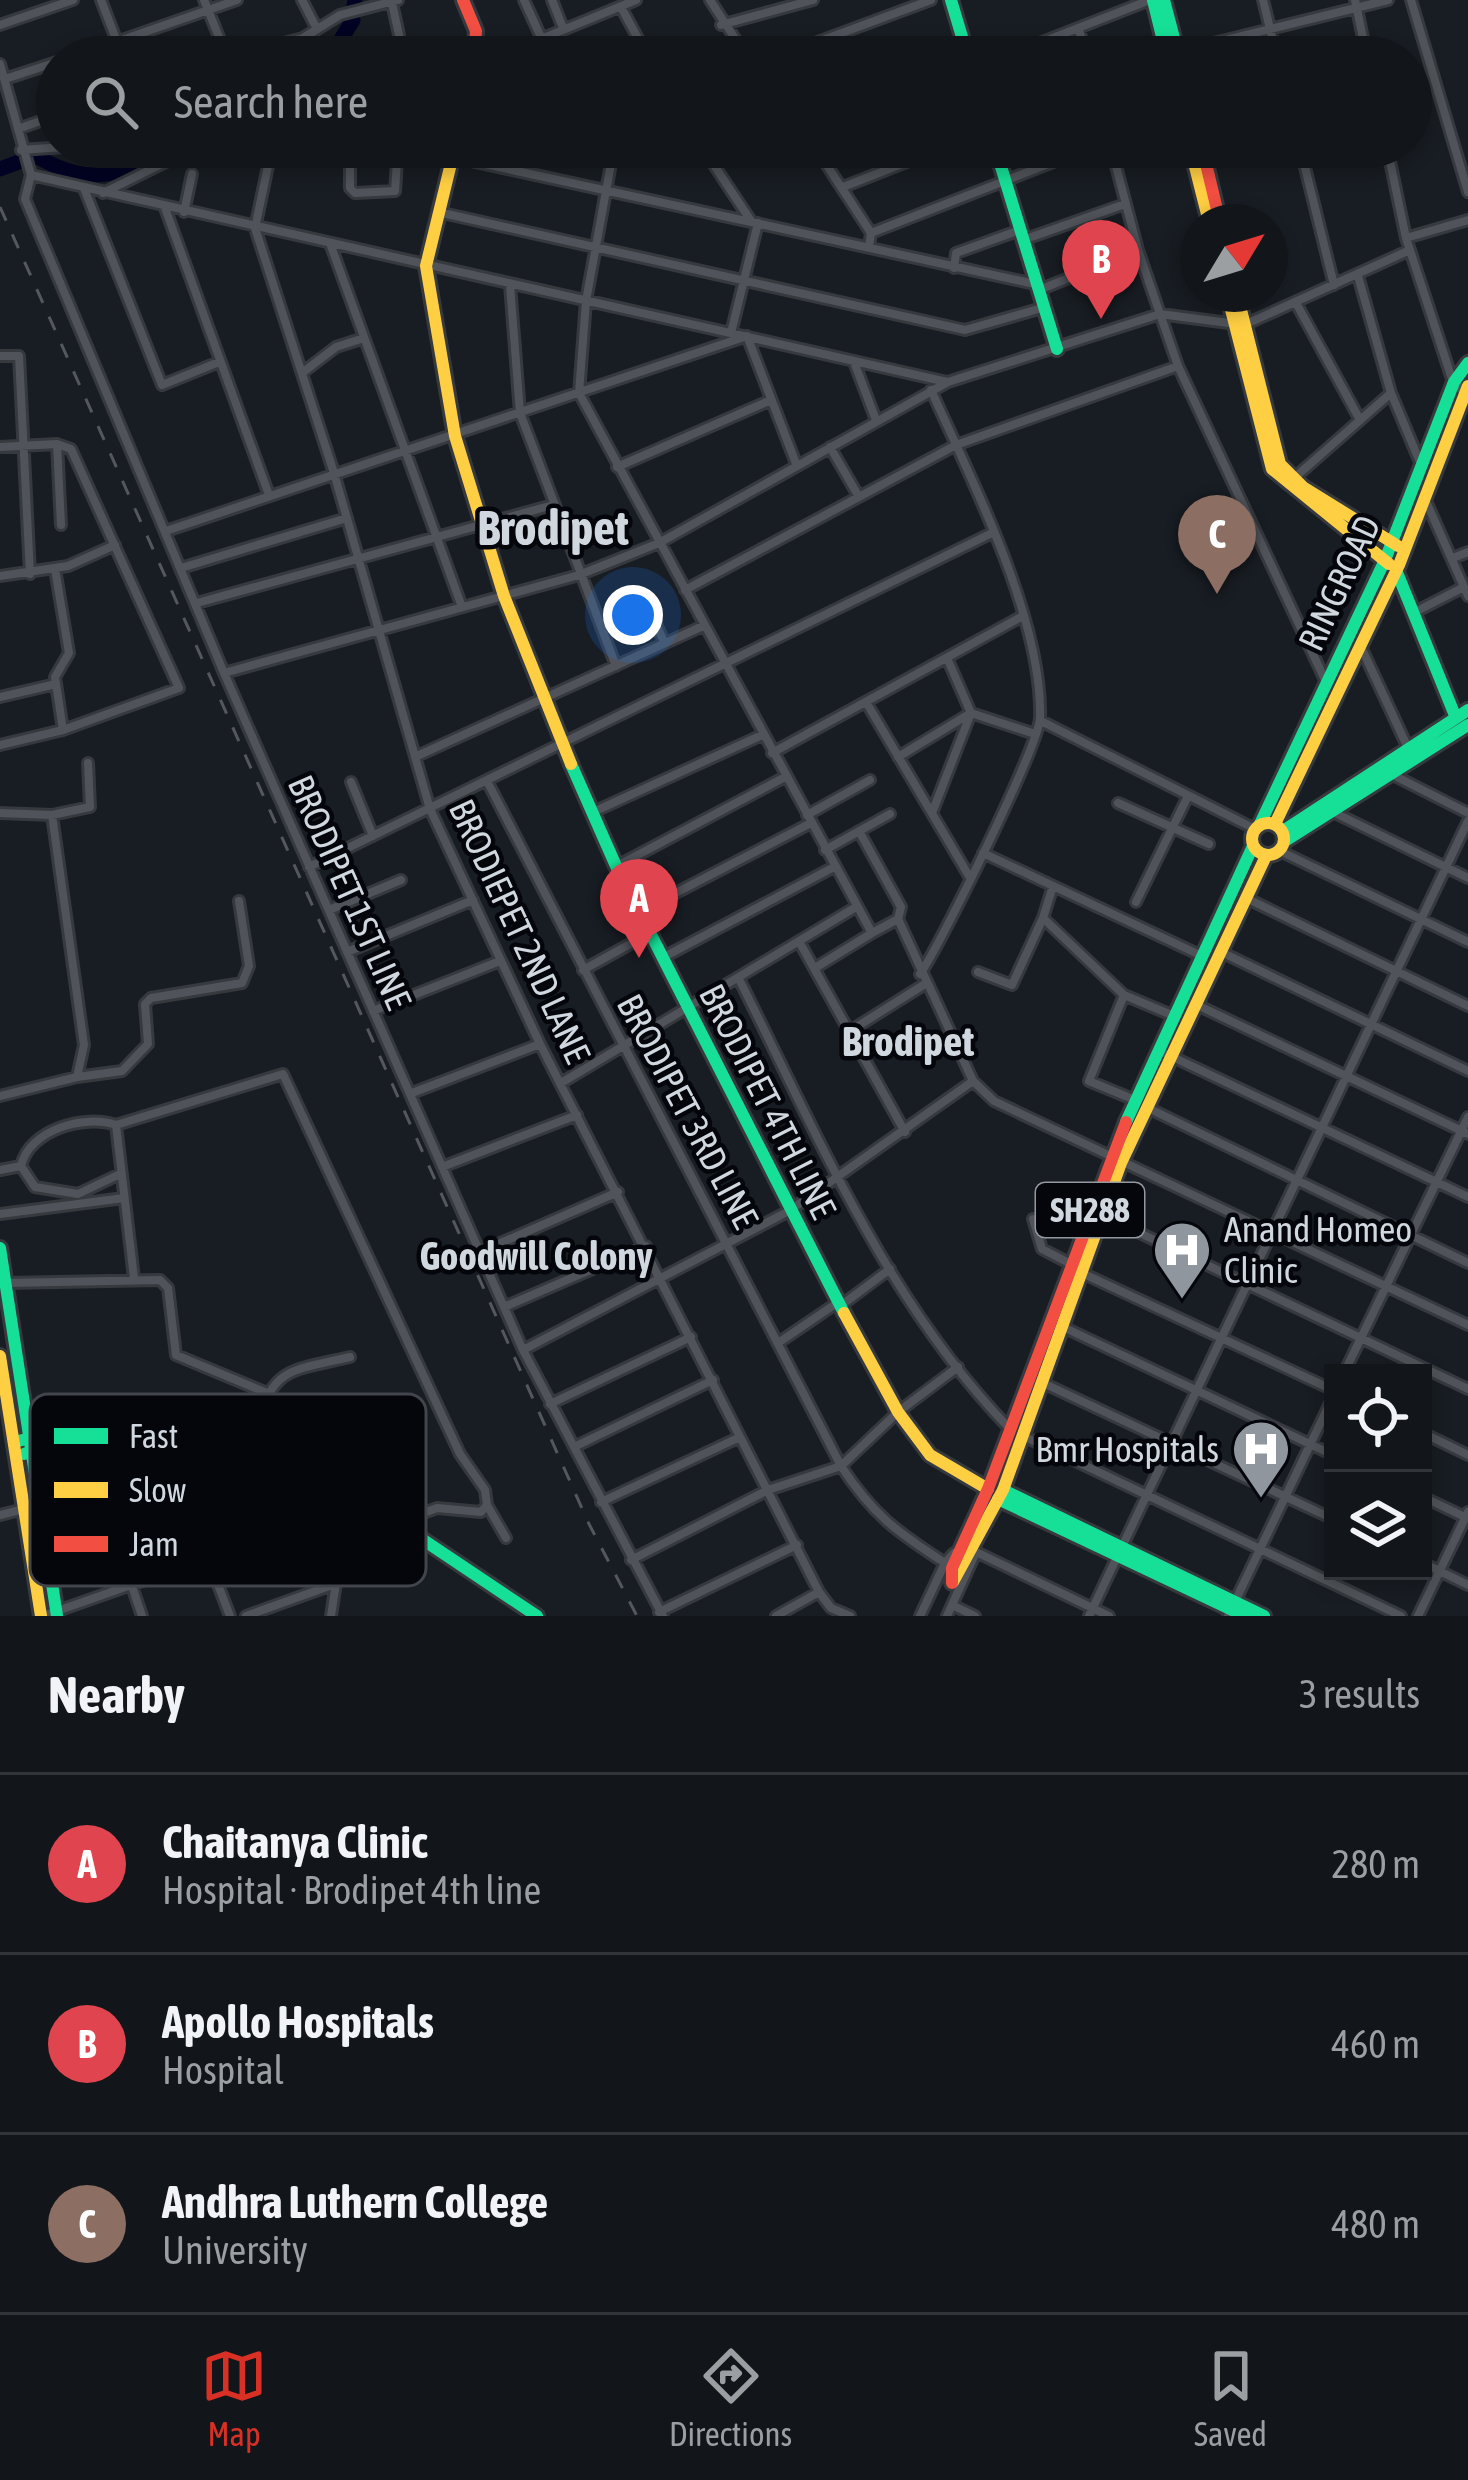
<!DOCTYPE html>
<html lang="en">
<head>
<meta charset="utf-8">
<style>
  :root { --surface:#12161a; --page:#1f2327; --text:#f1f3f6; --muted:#9c9fa2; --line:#313539; --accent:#d93025 }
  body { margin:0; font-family:"Asap Condensed",sans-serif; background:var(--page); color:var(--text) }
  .controls { position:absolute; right:36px; bottom:36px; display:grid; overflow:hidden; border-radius:0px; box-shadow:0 6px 18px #0003 }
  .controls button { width:108px; height:108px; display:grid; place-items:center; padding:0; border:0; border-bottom:3px solid var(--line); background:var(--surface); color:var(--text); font:60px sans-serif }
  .compass { position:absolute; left:1180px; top:204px; width:108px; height:108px; border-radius:50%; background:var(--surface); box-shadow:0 6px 18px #0003; rotate:52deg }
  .you { position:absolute; left:633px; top:615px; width:42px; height:42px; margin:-30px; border:9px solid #fff; border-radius:50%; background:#1a73e8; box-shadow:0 0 0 18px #1a73e833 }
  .badge { display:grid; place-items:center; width:78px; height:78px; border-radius:50%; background:var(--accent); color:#fff; font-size:39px; font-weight:700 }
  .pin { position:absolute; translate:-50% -99px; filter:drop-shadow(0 3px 6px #0008) }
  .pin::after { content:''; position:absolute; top:63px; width:42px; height:36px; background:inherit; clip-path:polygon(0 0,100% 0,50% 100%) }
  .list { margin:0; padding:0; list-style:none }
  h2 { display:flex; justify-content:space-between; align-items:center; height:156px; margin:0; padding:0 48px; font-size:51px }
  h2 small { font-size:39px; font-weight:400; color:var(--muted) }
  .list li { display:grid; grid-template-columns:78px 1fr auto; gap:36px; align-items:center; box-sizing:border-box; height:180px; padding:0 48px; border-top:3px solid var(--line) }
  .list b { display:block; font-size:45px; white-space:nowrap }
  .list p { margin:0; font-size:39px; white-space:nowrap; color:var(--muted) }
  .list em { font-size:39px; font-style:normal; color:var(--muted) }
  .icon { flex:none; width:66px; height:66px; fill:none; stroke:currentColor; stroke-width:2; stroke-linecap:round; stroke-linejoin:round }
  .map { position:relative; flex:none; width:1468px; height:1616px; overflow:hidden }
  .search { position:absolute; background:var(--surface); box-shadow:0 6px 18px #0003; left:36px; right:36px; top:36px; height:132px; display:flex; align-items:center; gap:30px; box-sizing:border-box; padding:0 42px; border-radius:66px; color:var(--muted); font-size:45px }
  .sheet { height:696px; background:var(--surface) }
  nav { display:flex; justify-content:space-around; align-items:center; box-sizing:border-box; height:168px; border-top:3px solid var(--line); background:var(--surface); font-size:33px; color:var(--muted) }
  nav a { display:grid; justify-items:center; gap:6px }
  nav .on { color:var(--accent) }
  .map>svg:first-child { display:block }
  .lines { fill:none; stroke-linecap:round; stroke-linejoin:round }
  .river { stroke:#020322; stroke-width:15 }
  .street-casing { stroke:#36393e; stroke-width:14 }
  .fast-casing { stroke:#36393e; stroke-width:18 }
  .slow-casing { stroke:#36393e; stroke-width:18 }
  .jam-casing { stroke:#36393e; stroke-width:18 }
  .street { stroke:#50545a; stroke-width:8 }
  .fast { stroke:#16e098; stroke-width:12 }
  .slow { stroke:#ffcf43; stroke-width:12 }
  .jam { stroke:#f24e42; stroke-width:12 }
  .rail { stroke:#54585d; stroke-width:3; stroke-dasharray:15 15; stroke-linecap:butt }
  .labels { text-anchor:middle; stroke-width:9; stroke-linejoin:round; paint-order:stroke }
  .shield { fill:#04060b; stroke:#94989f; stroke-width:3 }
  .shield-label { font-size:33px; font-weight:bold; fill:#d1d7df }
  .street-label { font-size:36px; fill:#d1d7df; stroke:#04060b }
  .poi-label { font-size:36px; fill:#d1d7df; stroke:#04060b; text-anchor:start }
  .neighbourhood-label { font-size:39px; font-weight:bold; fill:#d1d7df; stroke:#04060b }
  .quarter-label { font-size:42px; font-weight:bold; fill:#d1d7df; stroke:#04060b }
  .district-label { font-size:48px; font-weight:bold; fill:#d1d7df; stroke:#04060b }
  .key { fill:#04060b; stroke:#42454b; stroke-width:3 }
  .key-label { font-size:33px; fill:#d1d7df }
</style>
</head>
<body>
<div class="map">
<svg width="1468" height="1616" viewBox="0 0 1468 1616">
  <rect width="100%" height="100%" fill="#181d23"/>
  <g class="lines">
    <path class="river" d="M 354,6 L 355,0
      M 330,57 L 353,20
      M 0,169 L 35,156 C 93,187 115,177 170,147"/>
    <g class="street-casing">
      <path id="street" d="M 101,0 L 123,57
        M 204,0 L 227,57
        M 302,0 L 317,29
        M 524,0 L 550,57
        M 552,0 L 563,28
        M 710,0 L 747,57
        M 1263,0 L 1277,57
        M 1355,0 L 1367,57
        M 1411,0 L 1468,192
        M 392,3 L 399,35 L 396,57
        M 621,7 L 648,57
        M 0,25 L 73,0
        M 721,25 L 813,0
        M 1079,30 L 1087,57
        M 1177,52 L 1388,0
        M 73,57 L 237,0
        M 232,57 L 303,38 L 340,15 L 398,0
        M 497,57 L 636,0
        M 777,57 L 931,0
        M 1004,57 L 1150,0
        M 0,64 L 31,175 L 947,382
        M 5,79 L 57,62
        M 18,129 L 57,115
        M 272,147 L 255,228 L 334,473 L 430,809 L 540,1044 L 819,1592 L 831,1608 L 850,1616
        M 350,147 L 350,188 L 355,193 L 395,191 L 398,147
        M 407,147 L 1035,284
        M 605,147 L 612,158 L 586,301 L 579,393 L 872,933 L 898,919 L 973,1081 L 994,1101 L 1468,1325
        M 702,147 L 751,221
        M 815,147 L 871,233 L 869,247
        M 1111,147 L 1138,250 L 1178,366 L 1326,682
        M 1300,147 L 1334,285
        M 1387,147 L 1406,238 L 1451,376 L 1464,393
        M 21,150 L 64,147
        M 31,175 L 25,199 L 224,673 L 523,1350 L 663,1616
        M 843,187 L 945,147
        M 85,191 L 162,385 L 219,362
        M 103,193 L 196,147
        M 165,208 L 269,495
        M 184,212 L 192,174
        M 438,212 L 965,330 L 1042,308
        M 871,233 L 1092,147
        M 1406,238 L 1468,220
        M 1023,240 L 1125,204
        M 331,246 L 462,607
        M 954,268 L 956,253 L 1020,230
        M 1358,276 L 1391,393 L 1422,467
        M 510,285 L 520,413 L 616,666
        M 1039,290 L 1138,250
        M 1296,303 L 1360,420
        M 731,333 L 758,223
        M 0,356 L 19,356 L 30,574
        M 854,362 L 876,420
        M 302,373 L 336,347 L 364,338
        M 0,447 L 57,444 L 61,525
        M 830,447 L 859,497
        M 617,467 L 771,400
        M 1293,479 L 1391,393
        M 1425,499 L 1468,596
        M 166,531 L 747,336 L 797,466
        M 1453,558 L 1468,552
        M 181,568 L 347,518
        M 55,569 L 69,653 L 55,677 L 63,730
        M 0,576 L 68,566 L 115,545
        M 685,590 L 956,445 L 1178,366
        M 643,594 L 664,642
        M 197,603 L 553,505
        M 1415,612 L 1464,587
        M 1361,647 L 1408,748
        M 947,658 L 971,713 L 1035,734
        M 224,673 L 579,575 L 659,543 L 948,382 L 1160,314 L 1244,325 L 1410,250
        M 0,697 L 56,684
        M 866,702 L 969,876
        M 1041,721 L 1255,829
        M 0,745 L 63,730 L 179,688 L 71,449 L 57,444
        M 772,753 L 1021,617
        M 417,756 L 703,626
        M 898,757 L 971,713 L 932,813
        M 1393,775 L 1468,813
        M 487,781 L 841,1466 C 873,1515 897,1532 945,1563 L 954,1553
        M 351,782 L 373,836
        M 1118,803 L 1209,844
        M 0,813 L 52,815 L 90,807 L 88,763
        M 591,813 L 762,735
        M 1335,813 L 1468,878
        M 807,815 L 870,780
        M 859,831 L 901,907 L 898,919
        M 825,850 L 890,814
        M 1280,851 L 1468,942
        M 983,853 L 1202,956
        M 617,866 L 785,777
        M 309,867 L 994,532
        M 1246,898 L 1468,1006
        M 1136,902 L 1188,796
        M 329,910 L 401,880
        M 639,912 L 811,823
        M 1043,918 L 1053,886
        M 800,943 L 905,1132
        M 1219,951 L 1468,1071
        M 347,952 L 473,900
        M 662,958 L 834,867
        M 815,968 L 872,933
        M 583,970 L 650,933
        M 978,972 L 1012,985 L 1043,918 L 1124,995 L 1174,1016
        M 920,974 C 940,946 1039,745 1040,718 C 1043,619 971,479 931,390
        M 739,979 C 817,1134 887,1302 1009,1428
        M 1124,995 L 1089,1081 L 1135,1100
        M 1195,1004 L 1468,1134
        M 373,1011 L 500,961
        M 850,1031 L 925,984
        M 1158,1050 L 1468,1197
        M 77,1077 L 122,1071 L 148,1044 L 145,1004 L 151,998 L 242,983 L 249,966 L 239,901
        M 561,1083 L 856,907
        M 412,1093 L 540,1044
        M 0,1096 L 77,1077 L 84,1045 L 52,815
        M 1148,1108 L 1468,1263
        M 116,1125 C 84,1114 29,1130 21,1166 L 35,1187 L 78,1194 L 120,1174
        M 442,1167 L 577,1115
        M 0,1170 L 21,1166
        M 0,1214 L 124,1198
        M 1104,1216 L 1468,1389
        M 1033,1219 L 1042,1249 L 1069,1263
        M 480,1252 L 618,1192
        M 1082,1273 L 1333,1390
        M 134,1278 L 116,1125 L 283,1074 L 460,1454 L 485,1490 L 487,1505 L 481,1512 L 437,1508 L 399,1522
        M 5,1283 L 160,1280 L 168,1288 L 176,1355 L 267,1393
        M 504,1307 L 646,1246
        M 839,1307 L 890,1269
        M 1063,1327 L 1333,1455
        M 778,1343 L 837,1303
        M 523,1350 L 789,1211 L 973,1081
        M 1344,1373 L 1468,1117
        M 1043,1383 L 1333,1519
        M 550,1404 L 691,1337
        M 1423,1433 L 1468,1455
        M 249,1436 C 278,1367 279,1373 350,1357
        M 1023,1436 L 1401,1616
        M 73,1437 L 108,1515 L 142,1616
        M 574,1447 L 713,1380
        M 1423,1497 L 1465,1517
        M 601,1502 L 740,1437
        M 487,1505 L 506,1538
        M 0,1515 L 24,1509
        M 45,1536 L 182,1491 L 153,1409
        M 972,1550 L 1109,1616
        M 631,1560 L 768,1490 L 841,1466 L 898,1412 L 958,1367
        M 1423,1563 L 1468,1585
        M 952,1605 L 975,1616
        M 659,1612 L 797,1545
        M 43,1616 L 307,1523 L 275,1451
        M 230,1616 L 182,1491 L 238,1470 L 263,1537
        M 246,1616 L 335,1584
        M 331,1616 L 336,1583 L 307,1523 L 356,1500
        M 776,1616 L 819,1592
        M 920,1616 L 945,1563
        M 947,1616 L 976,1552
        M 1089,1616 L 1468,821
        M 1228,1616 L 1333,1397
        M 1418,1616 L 1468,1512"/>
    </g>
    <g class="fast-casing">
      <path id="fast" d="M 951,0 L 968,57
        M 1153,0 L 1167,57
        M 1164,0 L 1179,57
        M 995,147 L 1057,349
        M 1396,570 L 1456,718
        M 571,764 L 616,866 L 844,1313
        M 1259,826 L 1385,560 L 1454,382 L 1468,363
        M 1283,831 L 1468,710
        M 1285,841 L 1468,725
        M 1126,1122 L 1253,846
        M 0,1248 L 57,1616
        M 14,1442 L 171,1404 L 196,1405 L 398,1523 L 537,1616
        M 24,1454 L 86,1428
        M 1003,1490 L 1264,1616
        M 998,1499 L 1245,1616"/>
    </g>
    <g class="slow-casing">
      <path id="slow" d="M 455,147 L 426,266 L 455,436 L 504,596 L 571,764
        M 1190,147 L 1209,222
        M 1227,294 L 1272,469 L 1389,564
        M 1237,294 L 1280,464 L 1303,487 L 1398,546
        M1252 839a16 16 0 1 1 32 0a16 16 0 1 1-32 0Z
        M 1275,824 L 1399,565 L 1468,386
        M 844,1313 L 898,1412 L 930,1455 L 988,1489
        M 0,1356 L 41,1616
        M 953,1582 L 1003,1490 L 1121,1163 L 1266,856"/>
    </g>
    <g class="jam-casing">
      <path id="jam" d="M 463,0 L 476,31 L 474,57
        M 1202,147 L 1220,222
        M 952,1583 L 952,1568 L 988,1489 L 1126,1122"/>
    </g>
    <use href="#street" class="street"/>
    <use href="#fast" class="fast"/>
    <use href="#slow" class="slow"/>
    <use href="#jam" class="jam"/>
    <path class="rail" d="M 0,207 L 589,1524 L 637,1616"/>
  </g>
  <defs>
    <g id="hospital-pin" transform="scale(3)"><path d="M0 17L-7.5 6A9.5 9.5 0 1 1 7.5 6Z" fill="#90969d" stroke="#04060b"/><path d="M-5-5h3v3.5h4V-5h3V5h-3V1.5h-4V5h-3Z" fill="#fff"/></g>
  </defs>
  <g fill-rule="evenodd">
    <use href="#hospital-pin" x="1182" y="1250"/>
    <use href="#hospital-pin" x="1261" y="1449"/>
  </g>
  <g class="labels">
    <rect class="shield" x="1036" y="1183" width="108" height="54" rx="9"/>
    <g class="shield-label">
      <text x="1090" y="1222">SH288</text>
    </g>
    <g class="street-label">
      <text transform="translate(1339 583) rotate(-65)" y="13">RINGROAD</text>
      <text transform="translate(350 892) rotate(66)" y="13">BRODIPET 1ST LINE</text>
      <text transform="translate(520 931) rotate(65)" y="13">BRODIEPET 2ND LANE</text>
      <text transform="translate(768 1101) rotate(63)" y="13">BRODIPET 4TH LINE</text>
      <text transform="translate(688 1111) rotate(62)" y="13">BRODIPET 3RD LINE</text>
    </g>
    <g class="poi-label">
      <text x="1224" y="1242">Anand Homeo<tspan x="1224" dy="41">Clinic</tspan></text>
      <text x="1219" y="1462" text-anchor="end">Bmr Hospitals</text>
    </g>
    <g class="neighbourhood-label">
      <text x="536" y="1270">Goodwill Colony</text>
    </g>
    <g class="quarter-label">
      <text x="908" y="1056">Brodipet</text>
    </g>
    <g class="district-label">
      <text x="553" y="545">Brodipet</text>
    </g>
  </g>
  <rect x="30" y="1394" width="396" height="192" rx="18" class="key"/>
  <rect x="54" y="1428" width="54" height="16" fill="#16e098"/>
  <rect x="54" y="1482" width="54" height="16" fill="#ffcf43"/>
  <rect x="54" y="1536" width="54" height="16" fill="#f24e42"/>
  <g class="key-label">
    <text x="129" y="1448">Fast</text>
    <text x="129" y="1502">Slow</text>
    <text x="129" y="1556">Jam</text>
  </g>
</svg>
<div class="controls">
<button><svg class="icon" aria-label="locate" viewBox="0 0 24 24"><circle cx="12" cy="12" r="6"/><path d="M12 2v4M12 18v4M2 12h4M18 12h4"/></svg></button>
<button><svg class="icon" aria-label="layers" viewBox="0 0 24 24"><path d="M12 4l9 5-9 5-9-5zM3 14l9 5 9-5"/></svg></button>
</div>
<svg class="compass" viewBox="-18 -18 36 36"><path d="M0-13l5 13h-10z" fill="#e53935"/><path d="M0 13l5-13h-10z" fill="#9c9fa2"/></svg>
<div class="you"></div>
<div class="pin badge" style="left:639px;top:958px;background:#e0444e">A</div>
<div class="pin badge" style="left:1101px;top:319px;background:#e0444e">B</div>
<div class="pin badge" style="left:1217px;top:594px;background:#8d6e63">C</div>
<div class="search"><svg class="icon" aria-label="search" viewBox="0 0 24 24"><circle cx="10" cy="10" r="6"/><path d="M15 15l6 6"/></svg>Search here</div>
</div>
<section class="sheet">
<h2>Nearby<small>3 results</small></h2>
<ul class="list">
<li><span class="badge" style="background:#e0444e">A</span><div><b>Chaitanya Clinic</b><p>Hospital · Brodipet 4th line</p></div><em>280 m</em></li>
<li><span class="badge" style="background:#e0444e">B</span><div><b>Apollo Hospitals</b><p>Hospital</p></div><em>460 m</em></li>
<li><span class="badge" style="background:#8d6e63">C</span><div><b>Andhra Luthern College</b><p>University</p></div><em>480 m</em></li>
</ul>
</section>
<nav>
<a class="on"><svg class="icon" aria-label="map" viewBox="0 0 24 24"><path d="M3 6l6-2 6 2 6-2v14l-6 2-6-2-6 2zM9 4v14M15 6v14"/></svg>Map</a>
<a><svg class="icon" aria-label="directions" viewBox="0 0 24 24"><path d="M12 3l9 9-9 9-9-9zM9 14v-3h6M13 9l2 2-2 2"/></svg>Directions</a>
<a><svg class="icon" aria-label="saved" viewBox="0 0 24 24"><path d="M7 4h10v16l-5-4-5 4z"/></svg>Saved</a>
</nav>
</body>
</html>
